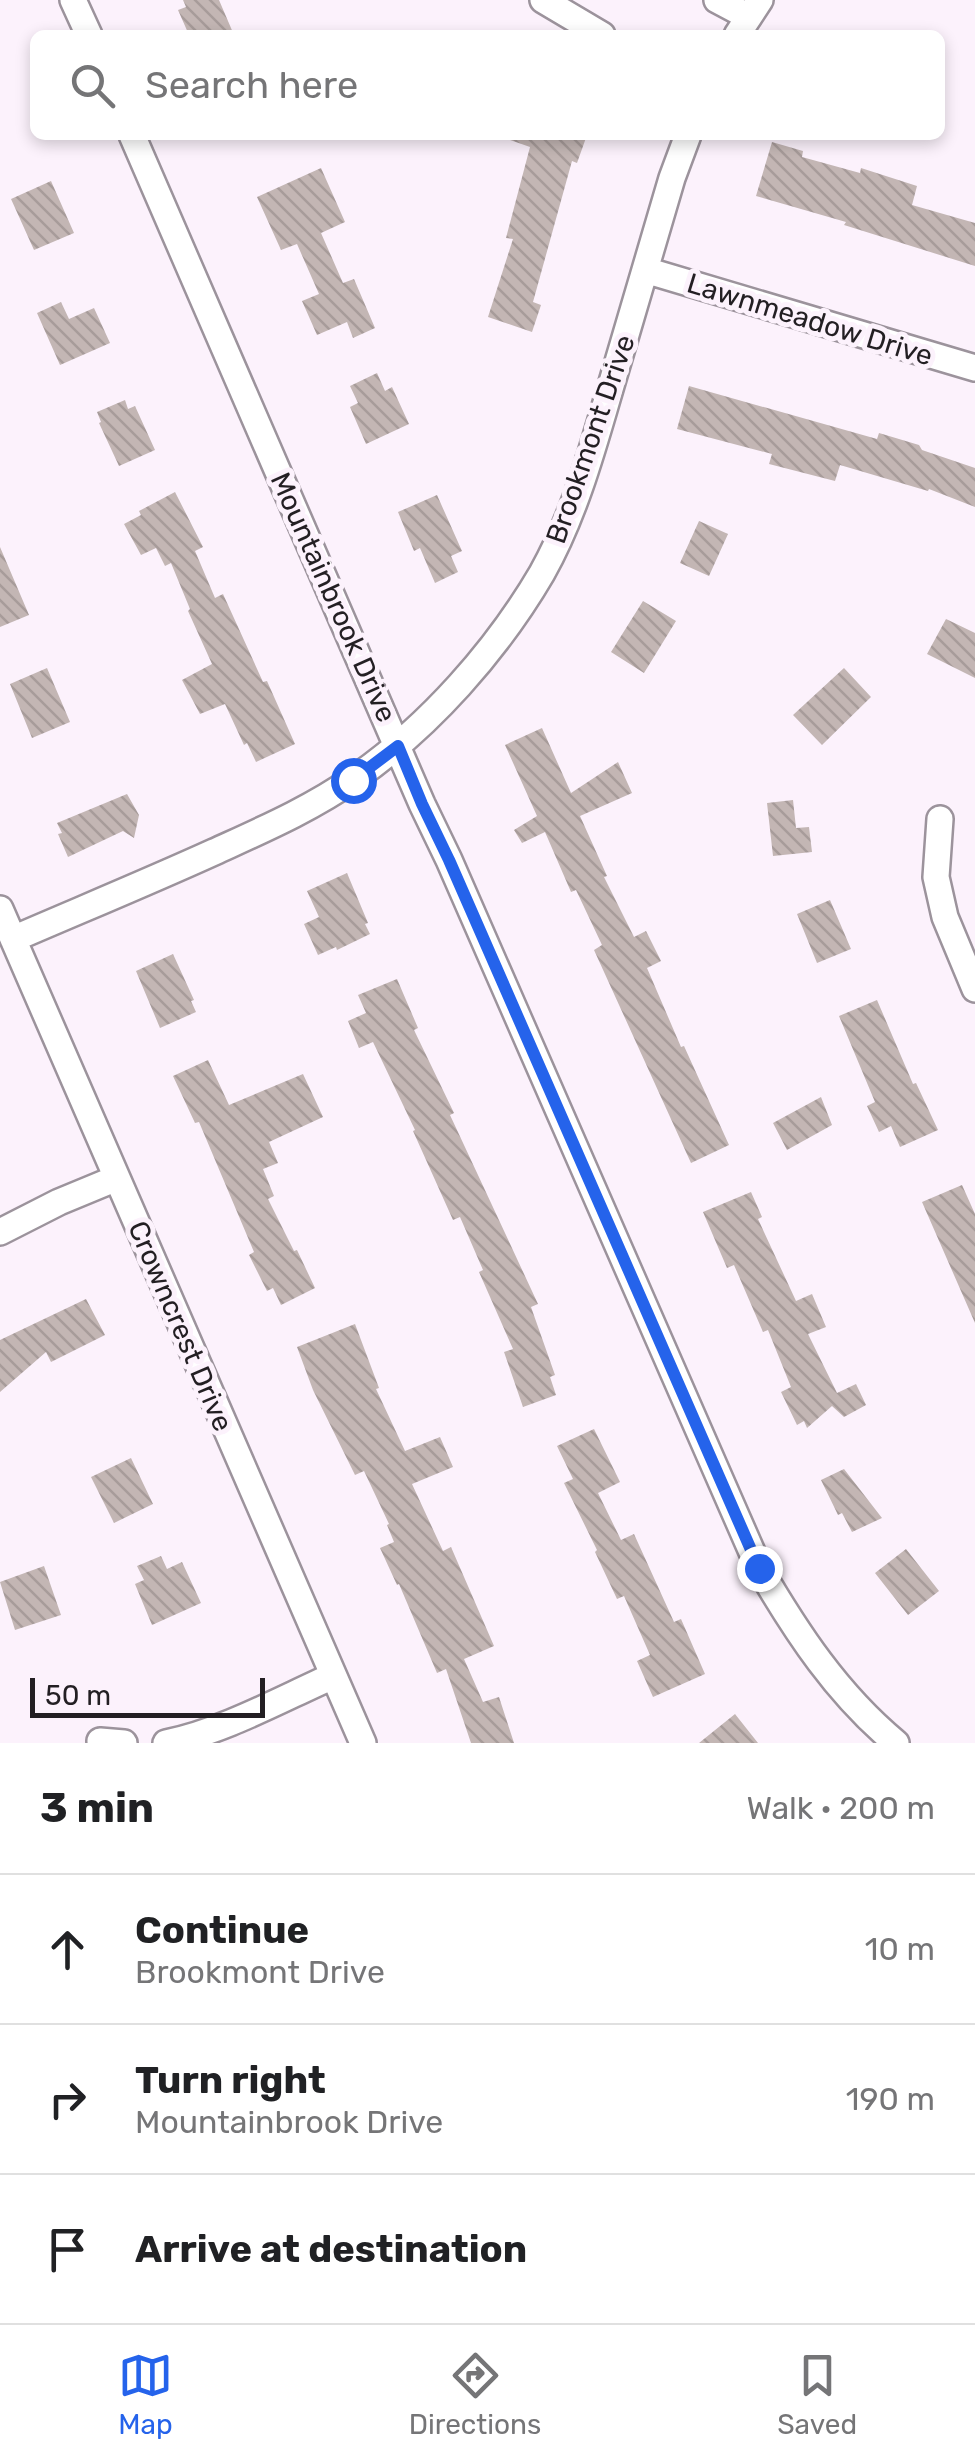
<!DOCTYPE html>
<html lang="en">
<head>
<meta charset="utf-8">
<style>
  :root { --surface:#fff; --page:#f2f2f2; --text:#202124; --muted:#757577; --line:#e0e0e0; --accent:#2563eb }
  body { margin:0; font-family:Rubik,sans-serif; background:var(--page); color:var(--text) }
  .scale { position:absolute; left:30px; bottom:25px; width:235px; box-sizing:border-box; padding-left:10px; border:5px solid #231f23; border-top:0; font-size:28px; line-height:35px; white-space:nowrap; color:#231f23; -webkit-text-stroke:8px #fcf2fc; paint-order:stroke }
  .stop { position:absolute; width:30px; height:30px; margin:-22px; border:8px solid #2563eb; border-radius:50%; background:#fff }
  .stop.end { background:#2563eb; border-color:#fff; box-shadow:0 2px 10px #0008 }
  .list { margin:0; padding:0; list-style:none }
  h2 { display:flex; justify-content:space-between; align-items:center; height:130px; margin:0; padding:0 40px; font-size:42px }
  h2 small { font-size:32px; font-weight:400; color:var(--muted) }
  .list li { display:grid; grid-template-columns:65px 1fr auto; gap:30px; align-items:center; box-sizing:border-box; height:150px; padding:0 40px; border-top:2px solid var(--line) }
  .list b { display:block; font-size:38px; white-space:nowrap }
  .list p { margin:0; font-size:32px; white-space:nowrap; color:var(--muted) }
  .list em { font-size:32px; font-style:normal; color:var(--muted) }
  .icon { flex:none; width:55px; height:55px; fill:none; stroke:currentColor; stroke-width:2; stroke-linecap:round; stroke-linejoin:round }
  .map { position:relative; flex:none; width:975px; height:1743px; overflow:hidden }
  .search { position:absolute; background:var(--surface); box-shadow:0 5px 15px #0003; left:30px; right:30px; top:30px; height:110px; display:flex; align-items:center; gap:25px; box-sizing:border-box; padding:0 35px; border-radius:15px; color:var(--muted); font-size:38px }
  .sheet { height:580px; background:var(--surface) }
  nav { display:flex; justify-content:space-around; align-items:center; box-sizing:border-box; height:140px; border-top:2px solid var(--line); background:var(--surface); font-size:28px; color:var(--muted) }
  nav a { display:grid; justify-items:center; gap:5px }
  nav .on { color:var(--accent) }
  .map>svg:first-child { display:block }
  .building { fill:url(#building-back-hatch) }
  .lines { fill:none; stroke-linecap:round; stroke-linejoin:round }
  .street-casing { stroke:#9c939c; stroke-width:30 }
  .street { stroke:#fff; stroke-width:25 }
  .route { stroke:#2563eb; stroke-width:12 }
  .labels { text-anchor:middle; stroke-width:10; stroke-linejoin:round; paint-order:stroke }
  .street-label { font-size:28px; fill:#231f23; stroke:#fcf2fc }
</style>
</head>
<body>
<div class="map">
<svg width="975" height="1743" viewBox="0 0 975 1743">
  <defs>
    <pattern id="building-back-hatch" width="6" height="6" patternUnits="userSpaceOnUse" patternTransform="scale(2.5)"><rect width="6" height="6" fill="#c3b6b4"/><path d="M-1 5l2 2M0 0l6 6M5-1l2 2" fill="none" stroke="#a79c9a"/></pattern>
  </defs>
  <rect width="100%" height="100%" fill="#fcf2fc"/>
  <path class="building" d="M 183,0 L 219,0 L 234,35 L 189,35 L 178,10 L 186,7 Z
    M 508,135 L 587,135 L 577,163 L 572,161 L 533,302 L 541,305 L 532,332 L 488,317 L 513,239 L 506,238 L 530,147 L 507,139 Z
    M 772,142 L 803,151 L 802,157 L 860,173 L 861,168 L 917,186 L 912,205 L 975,223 L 975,266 L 844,225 L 846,222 L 756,196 Z
    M 321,168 L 345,222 L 321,233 L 343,283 L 354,279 L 375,328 L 353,338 L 347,322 L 317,335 L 302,301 L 319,294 L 297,244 L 281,250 L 257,197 Z
    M 51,181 L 74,233 L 34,250 L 11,199 Z
    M 61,302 L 69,319 L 94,308 L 110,343 L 60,365 L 37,313 Z
    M 377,373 L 385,391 L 392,387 L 409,424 L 366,444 L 350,407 L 358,403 L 350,386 Z
    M 689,386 L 877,439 L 879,433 L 919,445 L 922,450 L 975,468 L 975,507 L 929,489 L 928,491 L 840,465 L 835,481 L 769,464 L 772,454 L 677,429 Z
    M 125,400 L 128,409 L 135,406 L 155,450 L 119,466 L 99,423 L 101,422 L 97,412 Z
    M 175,492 L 203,547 L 195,551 L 215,598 L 223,594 L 263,682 L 267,681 L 295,744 L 256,762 L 247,743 L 244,745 L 225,704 L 200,714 L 182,680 L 212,664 L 188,611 L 190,609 L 171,563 L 165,566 L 156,548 L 141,555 L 124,524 L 141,515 L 139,511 Z
    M 437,495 L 462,551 L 451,556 L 458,572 L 435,583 L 420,548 L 414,551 L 398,512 Z
    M 699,521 L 728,534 L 709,576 L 680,563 Z
    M 0,547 L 29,615 L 0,627 Z
    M 643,601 L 676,621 L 644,673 L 611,652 Z
    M 946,619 L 975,633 L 975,678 L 927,654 Z
    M 47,668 L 70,722 L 32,738 L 10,684 Z
    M 844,668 L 871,697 L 822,745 L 793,715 Z
    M 542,728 L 571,793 L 618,762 L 632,793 L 580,816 L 607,876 L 604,877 L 634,937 L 646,931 L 661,961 L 647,968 L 681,1047 L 684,1046 L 729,1145 L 691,1163 L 594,950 L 602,945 L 576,890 L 571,892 L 545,832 L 522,843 L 514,830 L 537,816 L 505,745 Z
    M 127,794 L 139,815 L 134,838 L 123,831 L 68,857 L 58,834 L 62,833 L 57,823 Z
    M 793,800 L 796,828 L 809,827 L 812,852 L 773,856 L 767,803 Z
    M 347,873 L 368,923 L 365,924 L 370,934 L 337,950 L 336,947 L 318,955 L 304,924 L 319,917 L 307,891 Z
    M 830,900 L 851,949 L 817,963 L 797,914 Z
    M 173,954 L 194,1000 L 191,1001 L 196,1012 L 160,1028 L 136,971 Z
    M 397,979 L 418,1028 L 414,1030 L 454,1113 L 450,1115 L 538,1304 L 531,1307 L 555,1375 L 550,1377 L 556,1395 L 523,1407 L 504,1352 L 513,1349 L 479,1272 L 483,1270 L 460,1217 L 453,1220 L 413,1131 L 415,1130 L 373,1042 L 359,1048 L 348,1021 L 366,1013 L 358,995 Z
    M 877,1000 L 913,1084 L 916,1083 L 938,1130 L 900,1147 L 891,1126 L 879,1132 L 867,1106 L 875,1102 L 839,1016 Z
    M 208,1060 L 229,1105 L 303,1074 L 323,1117 L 269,1142 L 278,1163 L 263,1169 L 274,1196 L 268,1199 L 294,1251 L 297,1250 L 315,1288 L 281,1305 L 273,1288 L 267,1291 L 249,1255 L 254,1252 L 199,1122 L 195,1123 L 173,1076 Z
    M 821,1097 L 832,1125 L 787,1150 L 773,1123 Z
    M 962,1185 L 975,1214 L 975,1323 L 922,1202 Z
    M 751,1192 L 762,1217 L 758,1219 L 796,1301 L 812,1294 L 826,1327 L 808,1334 L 837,1393 L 856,1384 L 866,1405 L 844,1417 L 832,1406 L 807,1428 L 804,1421 L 797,1425 L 781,1392 L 791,1387 L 768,1330 L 763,1332 L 734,1265 L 727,1268 L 703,1212 Z
    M 86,1299 L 105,1335 L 51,1362 L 46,1352 L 0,1392 L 0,1340 Z
    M 355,1324 L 379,1388 L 376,1389 L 405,1451 L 440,1437 L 453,1467 L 412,1484 L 443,1551 L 451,1547 L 494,1646 L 464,1659 L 483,1702 L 499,1697 L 514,1743 L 471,1743 L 446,1669 L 437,1673 L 399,1584 L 397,1585 L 380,1548 L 394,1542 L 387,1525 L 389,1524 L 364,1471 L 355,1475 L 313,1390 L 297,1347 Z
    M 594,1429 L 620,1482 L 598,1493 L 621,1540 L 634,1534 L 674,1622 L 681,1619 L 705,1674 L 653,1697 L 637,1661 L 650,1655 L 624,1596 L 617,1599 L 595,1552 L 597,1550 L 564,1483 L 573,1479 L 557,1446 Z
    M 131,1458 L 153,1504 L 114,1523 L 91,1477 Z
    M 844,1469 L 882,1518 L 852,1532 L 842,1513 L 838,1515 L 821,1480 Z
    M 906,1549 L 939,1591 L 908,1615 L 875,1573 Z
    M 161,1556 L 167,1569 L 182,1562 L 201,1603 L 152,1625 L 135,1584 L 144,1580 L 137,1566 Z
    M 44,1566 L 61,1615 L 15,1630 L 0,1582 Z
    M 735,1714 L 758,1743 L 699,1743 Z"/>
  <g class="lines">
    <g class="street-casing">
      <path id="street" d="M 73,0 L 89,35
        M 543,0 L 602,35
        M 717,0 L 749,17
        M 737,35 L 760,0
        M 132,135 L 422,804 L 449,860 L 759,1568 C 797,1633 837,1694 896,1743
        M 645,270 L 975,368
        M 940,819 L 936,877 L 945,917 L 975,989
        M 0,909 L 363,1743
        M 13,939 C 80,910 148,882 214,852 C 262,830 311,809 355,778 C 429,727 497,650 542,573 C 574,516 592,451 610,389 C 631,318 652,248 672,178 L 688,135
        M 0,1232 L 59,1202 L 117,1178
        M 100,1741 L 124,1743
        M 166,1743 C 224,1731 279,1700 333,1676"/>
    </g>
    <use href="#street" class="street"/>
  </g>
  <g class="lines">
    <path class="route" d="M 353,780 L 398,746 L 422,804 L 449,860 L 759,1568"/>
  </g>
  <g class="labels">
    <g class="street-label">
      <text transform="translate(810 319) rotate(17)" y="10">Lawnmeadow Drive</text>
      <text transform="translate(590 439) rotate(-71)" y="10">Brookmont Drive</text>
      <text transform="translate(334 597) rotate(66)" y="10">Mountainbrook Drive</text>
      <text transform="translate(181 1326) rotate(67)" y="10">Crowncrest Drive</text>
    </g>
  </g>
</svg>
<div class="scale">50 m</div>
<div class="stop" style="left:353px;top:780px"></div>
<div class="stop end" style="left:759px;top:1568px"></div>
<div class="search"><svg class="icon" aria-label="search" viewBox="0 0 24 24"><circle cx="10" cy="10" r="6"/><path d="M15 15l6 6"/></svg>Search here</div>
</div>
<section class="sheet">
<h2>3 min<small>Walk · 200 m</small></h2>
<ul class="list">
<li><svg class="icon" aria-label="ahead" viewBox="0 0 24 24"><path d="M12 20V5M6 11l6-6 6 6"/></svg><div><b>Continue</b><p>Brookmont Drive</p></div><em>10 m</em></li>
<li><svg class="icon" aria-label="right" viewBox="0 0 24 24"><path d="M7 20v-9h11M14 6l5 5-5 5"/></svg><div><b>Turn right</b><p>Mountainbrook Drive</p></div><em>190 m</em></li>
<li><svg class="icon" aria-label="arrive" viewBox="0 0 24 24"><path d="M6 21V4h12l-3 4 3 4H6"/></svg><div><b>Arrive at destination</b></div></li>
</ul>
</section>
<nav>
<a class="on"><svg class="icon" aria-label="map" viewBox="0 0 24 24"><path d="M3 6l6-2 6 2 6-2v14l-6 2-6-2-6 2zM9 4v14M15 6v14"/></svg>Map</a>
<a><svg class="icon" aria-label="directions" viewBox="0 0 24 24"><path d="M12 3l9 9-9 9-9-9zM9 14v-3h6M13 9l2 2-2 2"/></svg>Directions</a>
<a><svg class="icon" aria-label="saved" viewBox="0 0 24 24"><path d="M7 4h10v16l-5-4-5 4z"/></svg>Saved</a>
</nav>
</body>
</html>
